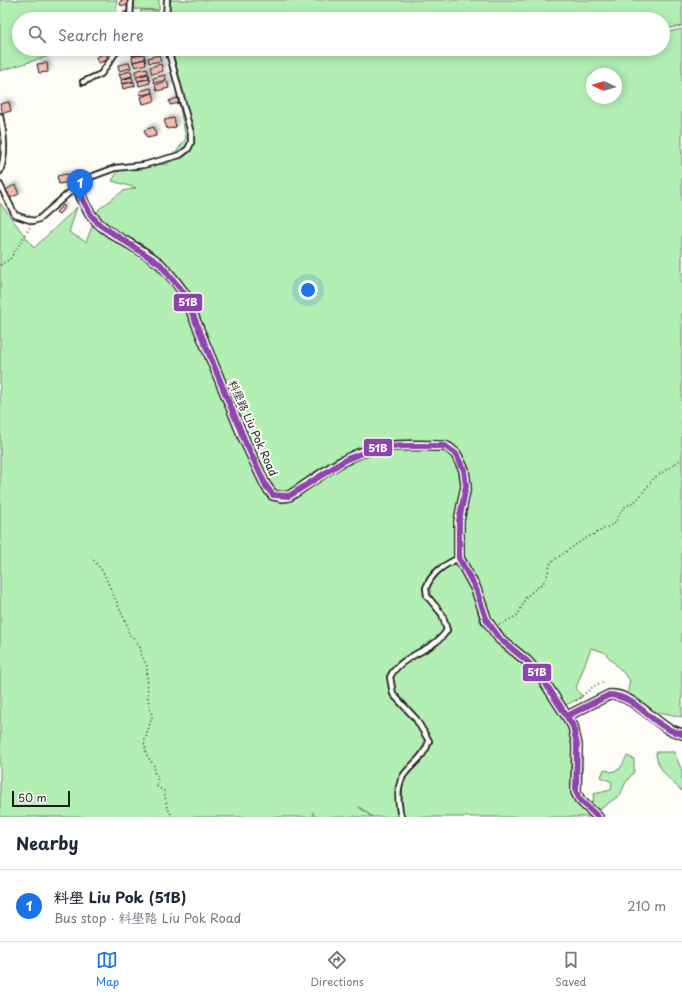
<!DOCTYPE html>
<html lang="en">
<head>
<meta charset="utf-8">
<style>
  :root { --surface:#fff; --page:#f2f2f3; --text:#1f2937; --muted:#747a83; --line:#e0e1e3; --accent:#1a73e8 }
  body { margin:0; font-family:"Playpen Sans","LXGW WenKai TC",sans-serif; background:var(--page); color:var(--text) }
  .compass { position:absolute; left:586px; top:68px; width:36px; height:36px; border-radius:50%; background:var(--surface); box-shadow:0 2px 10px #0003; rotate:274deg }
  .scale { position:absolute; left:12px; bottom:10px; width:58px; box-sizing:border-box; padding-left:4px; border:2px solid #1c1c1c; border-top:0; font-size:11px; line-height:14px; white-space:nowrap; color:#1c1c1c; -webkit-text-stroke:3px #fdfcf7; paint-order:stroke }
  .you { position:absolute; left:308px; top:290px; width:14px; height:14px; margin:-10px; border:3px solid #fff; border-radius:50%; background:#1a73e8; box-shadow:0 0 0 6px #1a73e833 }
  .badge { display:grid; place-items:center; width:26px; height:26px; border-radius:50%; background:var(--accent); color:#fff; font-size:13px; font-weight:700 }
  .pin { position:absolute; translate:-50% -33px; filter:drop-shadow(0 1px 2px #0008) }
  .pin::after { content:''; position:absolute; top:21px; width:14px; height:12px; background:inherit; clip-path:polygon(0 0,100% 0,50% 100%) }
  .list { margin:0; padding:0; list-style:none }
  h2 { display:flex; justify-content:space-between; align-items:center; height:52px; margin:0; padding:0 16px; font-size:17px }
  h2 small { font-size:13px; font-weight:400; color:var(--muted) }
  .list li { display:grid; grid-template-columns:26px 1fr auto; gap:12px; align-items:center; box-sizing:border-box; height:72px; padding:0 16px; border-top:1px solid var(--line) }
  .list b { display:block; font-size:15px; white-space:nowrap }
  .list p { margin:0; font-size:13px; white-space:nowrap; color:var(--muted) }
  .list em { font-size:13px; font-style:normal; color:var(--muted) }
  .icon { flex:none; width:22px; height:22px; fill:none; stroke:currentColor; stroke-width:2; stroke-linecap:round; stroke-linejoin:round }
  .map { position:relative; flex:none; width:682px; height:817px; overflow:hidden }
  .search { position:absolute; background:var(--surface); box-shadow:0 2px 10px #0003; left:12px; right:12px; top:12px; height:44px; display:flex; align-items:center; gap:10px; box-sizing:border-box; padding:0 14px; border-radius:22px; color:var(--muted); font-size:15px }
  .sheet { height:124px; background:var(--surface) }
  nav { display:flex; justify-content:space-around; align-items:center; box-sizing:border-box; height:56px; border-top:1px solid var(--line); background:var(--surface); font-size:11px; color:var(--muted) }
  nav a { display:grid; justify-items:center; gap:2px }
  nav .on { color:var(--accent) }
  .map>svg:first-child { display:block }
  .green { fill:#b3eeb4; stroke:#688568; fill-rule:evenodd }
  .building { fill:#f4baae; stroke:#1c1c1c; filter:url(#shadow) }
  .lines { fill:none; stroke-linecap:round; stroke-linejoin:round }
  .lane-casing { stroke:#1c1c1c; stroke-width:8 }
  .street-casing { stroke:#1c1c1c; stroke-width:12 }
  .path { stroke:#1c1c1c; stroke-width:1.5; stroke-dasharray:1 3; stroke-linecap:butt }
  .lane { stroke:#fdfcf7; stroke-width:4.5 }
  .street { stroke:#fdfcf7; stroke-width:9 }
  .bus-1-casing { stroke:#fdfcf7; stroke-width:9 }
  .bus-1 { stroke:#8e44ad; stroke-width:6 }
  .labels { text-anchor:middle; stroke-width:4; stroke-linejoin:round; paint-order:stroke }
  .street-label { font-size:11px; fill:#1c1c1c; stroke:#fdfcf7 }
  .line-badge { stroke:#fdfcf7; stroke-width:1.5 }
  .badge-label { font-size:11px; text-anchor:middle; font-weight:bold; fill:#fff }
</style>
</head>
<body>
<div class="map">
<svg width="682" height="817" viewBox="0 0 682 817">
  <defs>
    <filter id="shadow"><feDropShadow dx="3" dy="-3" stdDeviation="2" flood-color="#0004"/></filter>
  </defs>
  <rect width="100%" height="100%" fill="#fdfcf7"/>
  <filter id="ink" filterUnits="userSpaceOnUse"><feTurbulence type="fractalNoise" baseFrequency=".025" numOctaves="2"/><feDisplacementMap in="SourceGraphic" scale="8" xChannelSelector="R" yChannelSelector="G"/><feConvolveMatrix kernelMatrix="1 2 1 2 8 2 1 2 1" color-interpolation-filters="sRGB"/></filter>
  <g filter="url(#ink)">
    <path class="green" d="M 0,0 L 117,0 L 115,19 L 19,19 L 19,49 L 63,49 L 56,54 L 0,71 Z
      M 134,0 L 159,0 L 159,10 L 134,9 Z
      M 167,0 L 682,0 L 682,26 L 663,29 L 663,19 L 167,19 Z
      M 141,10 L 158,11 L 158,19 L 140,19 Z
      M 682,29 L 682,717 L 664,713 L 643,712 L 627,695 L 630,680 L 604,652 L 591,648 L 576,688 L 582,697 L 562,707 C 565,719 571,732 573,745 C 576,764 563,789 578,805 C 582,810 587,813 592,817 L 401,817 L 399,811 L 398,817 L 373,817 L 359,807 L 372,817 L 315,817 L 313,812 L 313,817 L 0,817 L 0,203 L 34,248 L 77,207 L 69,232 L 86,242 L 99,209 L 123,191 L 136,188 L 112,181 L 121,166 L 168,164 L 186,138 L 168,49 L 663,49 L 663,33 ZM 592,74 L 616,74 L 616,98 L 592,98 ZM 472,583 L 497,636 L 480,622 Z
      M 656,752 L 674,752 L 682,771 L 682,791 C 671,781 656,768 656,752 Z
      M 627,756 L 634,759 L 634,772 L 626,782 L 620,795 L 596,812 L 589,805 L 593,801 L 594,794 L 611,790 L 612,782 L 601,777 L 604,769 L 611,772 L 620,769 Z"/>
    <path class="building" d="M 121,0 L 130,0 L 129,6 L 120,5 Z
      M 124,12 L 128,12 L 127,19 L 122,19 Z
      M 136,49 L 142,49 L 143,53 L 132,56 L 130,50 Z
      M 106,53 L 108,60 L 98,63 L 96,57 Z
      M 144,54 L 145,59 L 133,62 L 132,57 Z
      M 159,55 L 161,61 L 149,63 L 148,58 Z
      M 145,59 L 146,64 L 135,67 L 133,62 Z
      M 47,63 L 48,72 L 39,73 L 37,64 Z
      M 129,63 L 131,68 L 119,71 L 118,65 Z
      M 161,64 L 163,71 L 152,74 L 150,67 Z
      M 147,68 L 148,73 L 136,76 L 135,71 Z
      M 131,71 L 132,76 L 121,79 L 119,74 Z
      M 148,74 L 149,78 L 138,81 L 136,77 Z
      M 165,75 L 166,80 L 154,83 L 153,78 Z
      M 132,77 L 133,81 L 122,84 L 121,80 Z
      M 149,79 L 150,83 L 139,86 L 138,81 Z
      M 167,81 L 169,88 L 157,91 L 155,85 Z
      M 134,82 L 135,86 L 123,89 L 122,84 Z
      M 151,88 L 152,93 L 141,95 L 140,91 Z
      M 153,93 L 155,101 L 143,104 L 141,97 Z
      M 177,98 L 179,103 L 170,105 L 169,101 Z
      M 9,102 L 11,111 L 3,113 L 0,104 Z
      M 174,118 L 176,127 L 167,129 L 164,120 Z
      M 154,127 L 156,136 L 147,138 L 144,130 Z
      M 67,174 L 69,182 L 59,184 L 57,176 Z
      M 15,185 L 19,194 L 10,198 L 5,190 Z
      M 63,205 L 65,207 L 59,214 L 56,212 Z"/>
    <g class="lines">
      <g class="lane-casing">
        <path id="lane" d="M 130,19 L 131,0
          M 166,19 L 167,0
          M 83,82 L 101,74 L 118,49
          M 0,116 C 4,133 7,153 0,171
          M 0,185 L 15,215 L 33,221 L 39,219 L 85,179 L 115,168 L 144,165 L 180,155 L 188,149 L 191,143 L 191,133 L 168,49
          M 401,817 C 398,803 395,783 407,771 C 416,761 425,755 429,741 L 416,719 L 393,694 L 390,677 C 401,654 434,652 447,630 L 442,614 L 427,596 L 426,588 C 432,572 444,565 459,558"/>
      </g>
      <g class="street-casing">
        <path id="street" d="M 78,186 C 90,235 126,236 160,264 C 169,273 176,282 184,293 L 244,439 L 266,486 L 273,495 L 283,497 L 289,496 C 313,481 341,458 367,451 C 392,443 419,446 445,446 L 449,448 L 456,454 L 464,470 L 466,486 L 459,521 L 459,558 L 476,589 L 487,621 L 500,639 L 527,661 L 542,678 L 573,726 L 577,745 L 576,792 L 580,800 L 598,817
          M 567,716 L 609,695 C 629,692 654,721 670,730 C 674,731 678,732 682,734"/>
      </g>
      <path class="path" d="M 0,265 L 10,259 L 30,227
        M 91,557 L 103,572 L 127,625 L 129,635 L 134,638 L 141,649 L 141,654 L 147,666 L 148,699 L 152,717 L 144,743 L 147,756 L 155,767 L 154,772 L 158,777 L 156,786 L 164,791 L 167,807 L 173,817
        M 499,625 L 518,615 L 526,597 L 546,580 L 551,562 L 583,540 L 615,523 L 623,508 L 637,500 L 654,478 L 682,459
        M 576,701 L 594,686 L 604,681"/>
      <use href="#lane" class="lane"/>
      <use href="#street" class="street"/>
      <g class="bus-1-casing">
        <path id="bus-1" d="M 78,186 L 84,202 L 91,215 L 100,225 L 160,264 L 184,293 L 244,439 L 266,486 L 273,495 L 289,496 L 347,459 L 376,448 L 406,446 L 445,446 L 456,454 L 464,470 L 466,486 L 459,521 L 459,558 L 476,589 L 487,621 L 500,639 L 527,661 L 542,678 L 573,726 L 577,745 L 576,792 L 580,800 L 598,817
          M 567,716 L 609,695 C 636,696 648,720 670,730 C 674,732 678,732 682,734"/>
      </g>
      <use href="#bus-1" class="bus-1"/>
    </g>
  </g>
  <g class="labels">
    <g class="street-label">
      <text transform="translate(253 428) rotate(66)" y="4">料壆路 Liu Pok Road</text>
    </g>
  </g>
  <g class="line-badge">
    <rect x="173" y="293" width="30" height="19" rx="4" fill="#8e44ad"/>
    <rect x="363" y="438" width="30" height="19" rx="4" fill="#8e44ad"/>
    <rect x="522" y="663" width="30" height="19" rx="4" fill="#8e44ad"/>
  </g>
  <g class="badge-label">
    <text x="188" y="306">51B</text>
    <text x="378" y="452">51B</text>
    <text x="537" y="676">51B</text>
  </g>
</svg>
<svg class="compass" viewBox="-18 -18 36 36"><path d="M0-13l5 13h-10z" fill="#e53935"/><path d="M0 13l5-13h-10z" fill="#747a83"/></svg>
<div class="scale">50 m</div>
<div class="you"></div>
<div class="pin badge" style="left:80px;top:202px">1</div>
<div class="search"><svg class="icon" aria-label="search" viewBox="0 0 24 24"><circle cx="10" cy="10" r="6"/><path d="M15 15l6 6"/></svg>Search here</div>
</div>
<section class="sheet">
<h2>Nearby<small></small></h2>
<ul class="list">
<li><span class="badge">1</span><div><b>料壆 Liu Pok (51B)</b><p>Bus stop · 料壆路 Liu Pok Road</p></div><em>210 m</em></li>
</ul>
</section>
<nav>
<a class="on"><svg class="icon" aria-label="map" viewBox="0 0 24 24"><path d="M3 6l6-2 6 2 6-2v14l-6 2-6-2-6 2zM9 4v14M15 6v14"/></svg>Map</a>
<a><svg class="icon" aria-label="directions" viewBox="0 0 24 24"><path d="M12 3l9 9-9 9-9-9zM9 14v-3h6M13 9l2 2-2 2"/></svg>Directions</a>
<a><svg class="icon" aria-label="saved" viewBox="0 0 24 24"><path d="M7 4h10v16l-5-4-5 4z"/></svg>Saved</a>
</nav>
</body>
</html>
